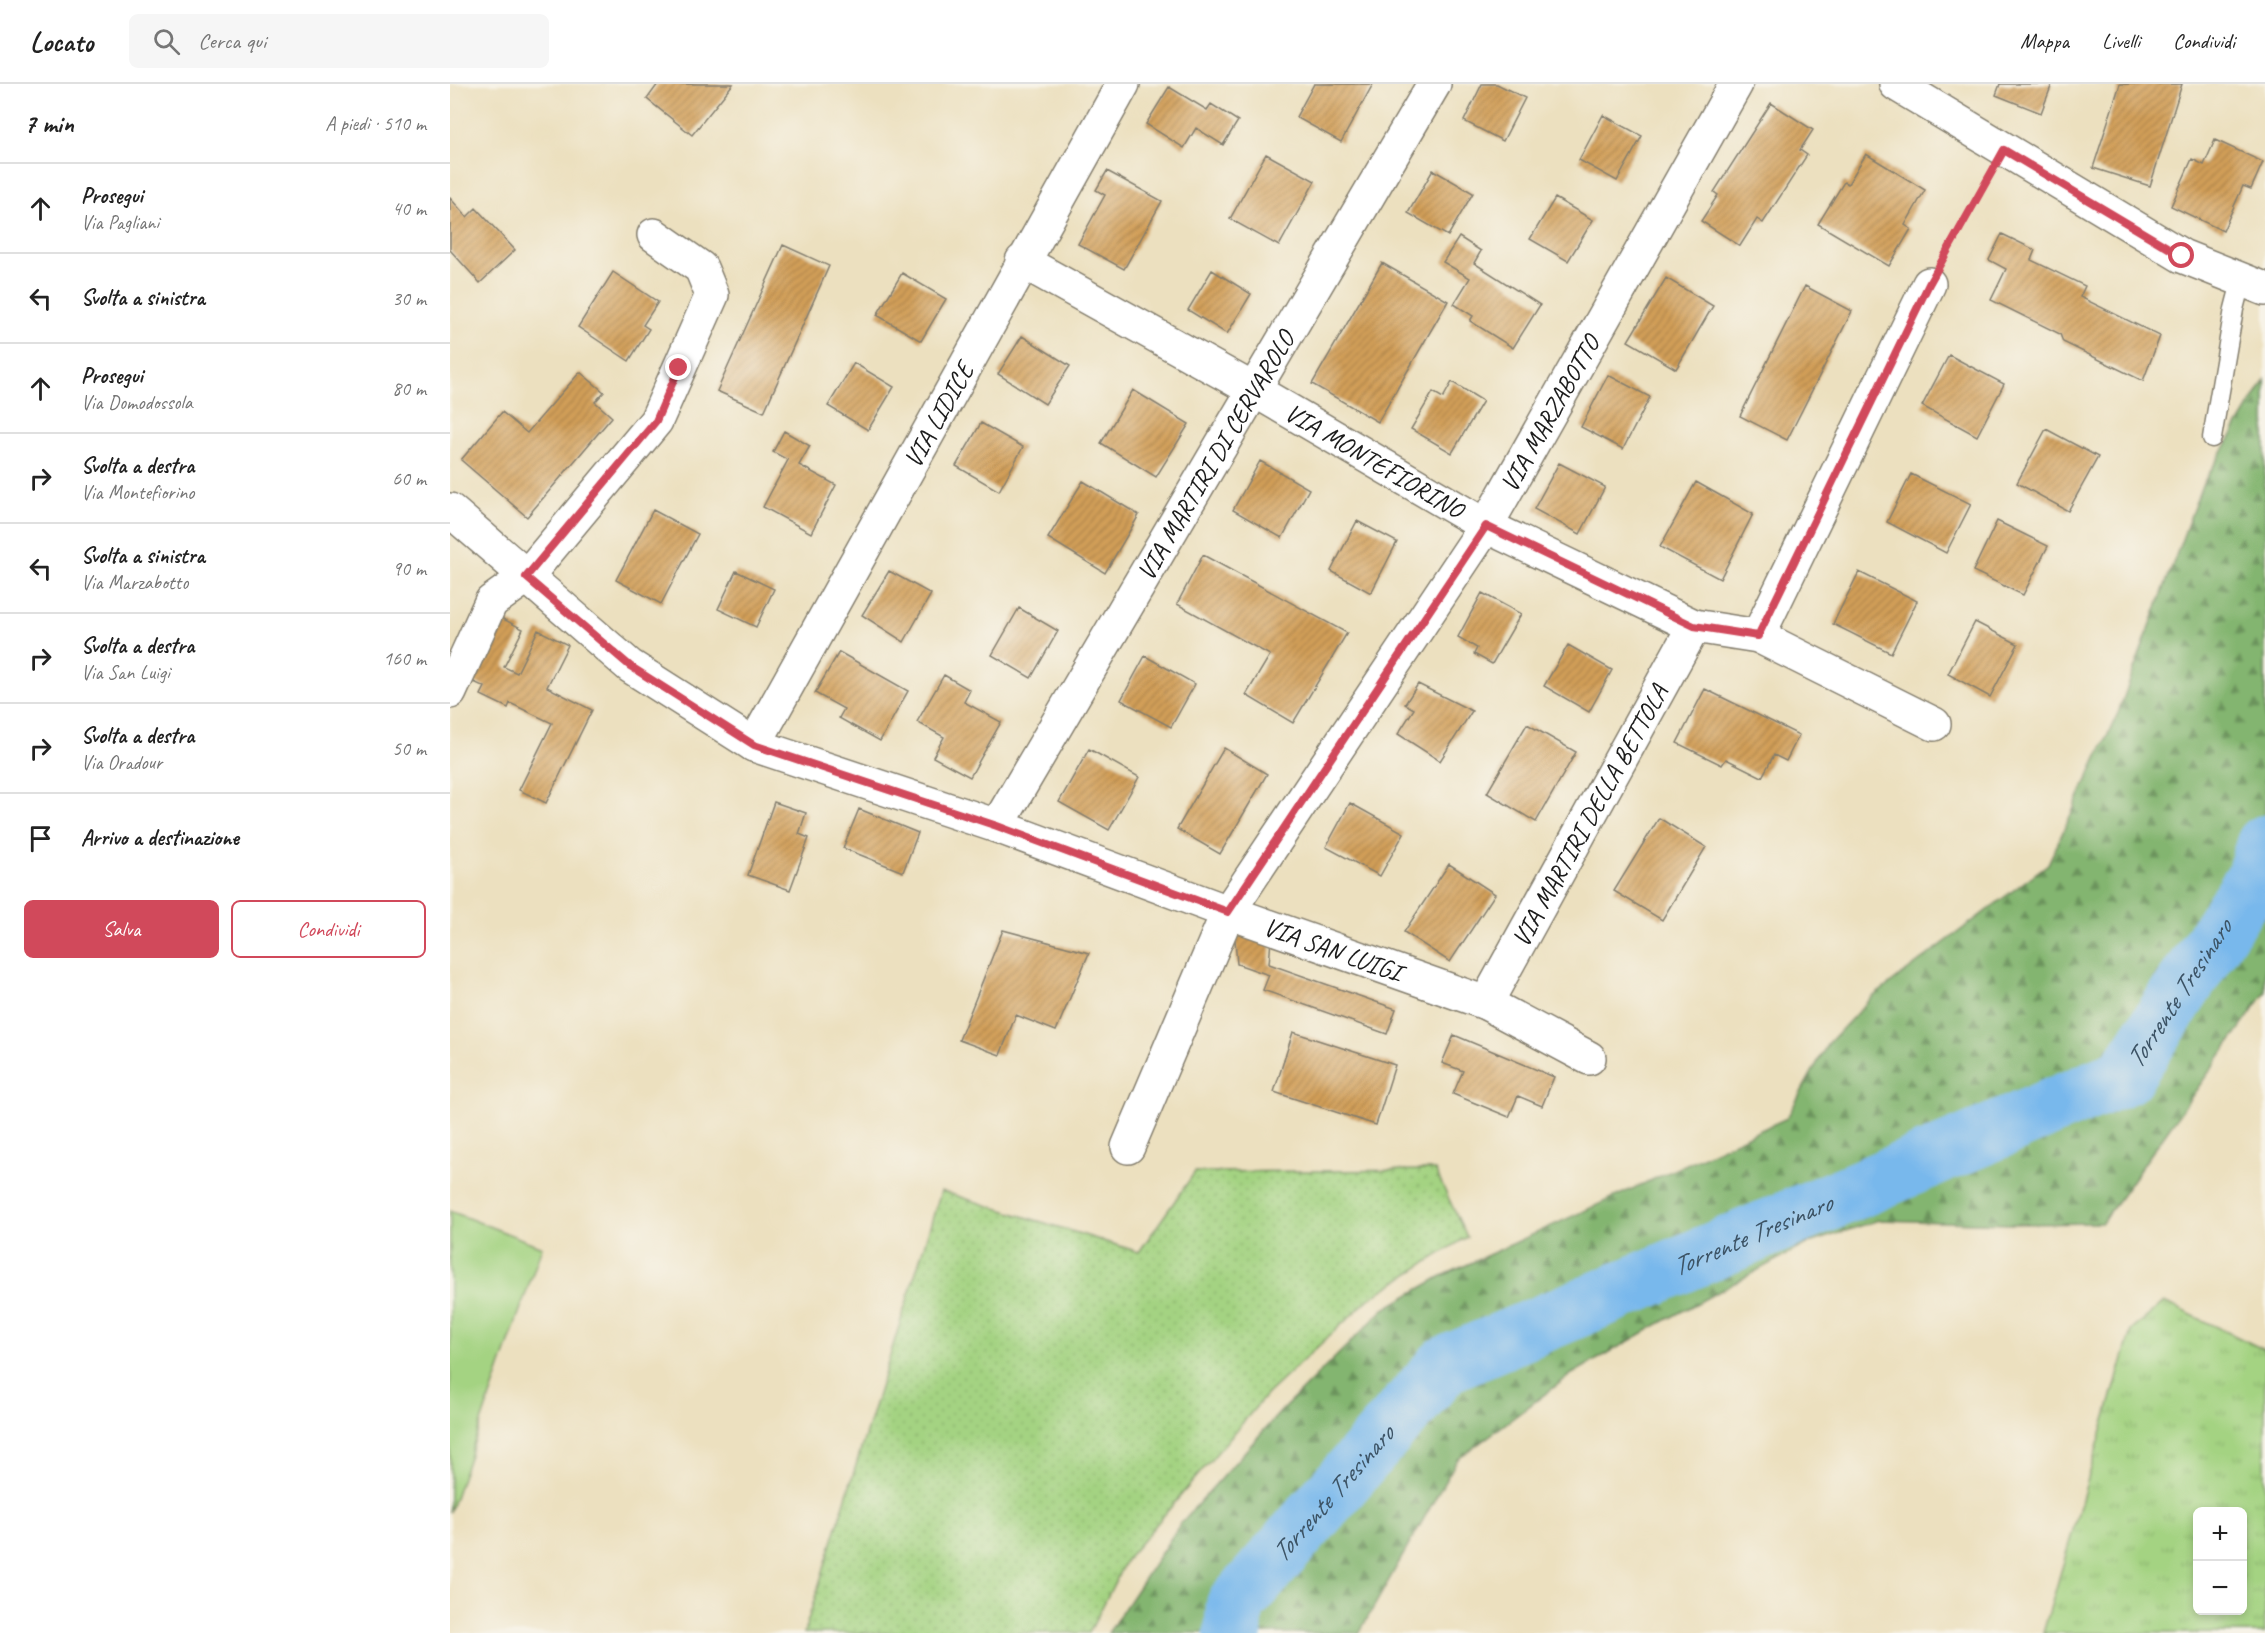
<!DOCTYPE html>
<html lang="it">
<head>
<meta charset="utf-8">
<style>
  :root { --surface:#fff; --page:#f6f6f6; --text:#222; --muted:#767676; --line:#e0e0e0; --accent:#d1495b }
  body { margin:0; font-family:Caveat,sans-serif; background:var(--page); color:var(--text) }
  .controls { position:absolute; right:18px; bottom:18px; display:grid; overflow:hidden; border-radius:9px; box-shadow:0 3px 9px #0003 }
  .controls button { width:54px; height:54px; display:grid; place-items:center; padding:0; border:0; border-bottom:2px solid var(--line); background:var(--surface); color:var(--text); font:30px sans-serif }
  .stop { position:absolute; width:18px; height:18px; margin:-14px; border:4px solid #d1495b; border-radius:50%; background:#fff }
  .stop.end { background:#d1495b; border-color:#fff; box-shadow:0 2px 6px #0008 }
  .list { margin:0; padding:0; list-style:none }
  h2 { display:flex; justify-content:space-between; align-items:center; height:78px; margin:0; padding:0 24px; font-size:26px }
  h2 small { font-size:20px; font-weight:400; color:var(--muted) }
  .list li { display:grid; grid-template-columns:39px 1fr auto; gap:18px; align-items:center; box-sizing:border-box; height:90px; padding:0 24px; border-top:2px solid var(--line) }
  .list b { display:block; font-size:22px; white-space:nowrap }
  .list p { margin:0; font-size:20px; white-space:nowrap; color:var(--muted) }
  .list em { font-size:20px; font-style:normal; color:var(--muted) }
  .actions { display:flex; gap:12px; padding:18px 24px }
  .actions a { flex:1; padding:14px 0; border:2px solid var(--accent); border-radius:9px; text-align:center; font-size:21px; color:var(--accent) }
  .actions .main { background:var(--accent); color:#fff }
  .icon { flex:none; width:33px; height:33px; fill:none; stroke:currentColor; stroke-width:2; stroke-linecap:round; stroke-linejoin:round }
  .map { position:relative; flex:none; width:1815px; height:1549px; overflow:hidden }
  header { display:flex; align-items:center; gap:36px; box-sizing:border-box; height:84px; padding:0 30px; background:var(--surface); border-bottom:2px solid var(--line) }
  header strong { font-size:28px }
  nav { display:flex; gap:33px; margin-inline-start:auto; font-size:21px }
  .search { width:420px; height:54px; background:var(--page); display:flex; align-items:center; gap:15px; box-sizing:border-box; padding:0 21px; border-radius:9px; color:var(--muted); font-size:22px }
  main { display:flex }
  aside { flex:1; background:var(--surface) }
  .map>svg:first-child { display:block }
  .grass { fill:url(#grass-dots); stroke:#60784f; stroke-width:1.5 }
  .forest { fill:url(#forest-firs); stroke:#506846; stroke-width:1.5 }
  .park { fill:url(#park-tufts); stroke:#60784f; stroke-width:1.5; fill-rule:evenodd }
  .garden { fill:#a4d382; stroke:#60784f; stroke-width:1.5 }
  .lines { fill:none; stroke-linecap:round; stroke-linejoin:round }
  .river { stroke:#78b8ec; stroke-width:58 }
  .building { fill:url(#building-hatch) }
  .service-casing { stroke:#847e6e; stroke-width:21 }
  .minor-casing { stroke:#847e6e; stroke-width:36 }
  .tertiary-casing { stroke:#847e6e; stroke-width:36 }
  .path { stroke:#847e6e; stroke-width:4; stroke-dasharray:1.5 4.5; stroke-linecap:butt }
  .service { stroke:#fff; stroke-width:18 }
  .minor { stroke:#fff; stroke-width:33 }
  .tertiary { stroke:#fff; stroke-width:33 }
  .route { stroke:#d1495b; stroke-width:8 }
  .labels { text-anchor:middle; stroke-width:6; stroke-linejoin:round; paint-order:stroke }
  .street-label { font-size:26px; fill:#1c1c1c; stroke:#f7f3e8 }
  .water-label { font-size:27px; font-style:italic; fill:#3c5365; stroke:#f7f3e8 }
</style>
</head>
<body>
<header>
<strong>Locato</strong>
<div class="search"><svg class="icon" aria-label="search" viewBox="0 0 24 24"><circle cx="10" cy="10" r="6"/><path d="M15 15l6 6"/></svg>Cerca qui</div>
<nav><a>Mappa</a><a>Livelli</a><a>Condividi</a></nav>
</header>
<main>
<aside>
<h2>7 min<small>A piedi · 510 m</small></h2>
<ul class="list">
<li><svg class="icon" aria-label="ahead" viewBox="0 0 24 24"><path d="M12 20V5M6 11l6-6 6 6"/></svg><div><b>Prosegui</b><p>Via Pagliani</p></div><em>40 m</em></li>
<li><svg class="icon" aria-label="left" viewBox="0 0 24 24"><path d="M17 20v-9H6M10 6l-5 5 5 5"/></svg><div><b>Svolta a sinistra</b></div><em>30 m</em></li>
<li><svg class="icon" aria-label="ahead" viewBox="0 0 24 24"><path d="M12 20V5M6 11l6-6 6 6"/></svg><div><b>Prosegui</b><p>Via Domodossola</p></div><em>80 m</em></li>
<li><svg class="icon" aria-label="right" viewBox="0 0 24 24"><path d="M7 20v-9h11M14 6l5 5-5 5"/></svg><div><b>Svolta a destra</b><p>Via Montefiorino</p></div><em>60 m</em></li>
<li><svg class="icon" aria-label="left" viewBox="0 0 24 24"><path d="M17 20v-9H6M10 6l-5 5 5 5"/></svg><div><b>Svolta a sinistra</b><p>Via Marzabotto</p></div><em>90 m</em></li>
<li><svg class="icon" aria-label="right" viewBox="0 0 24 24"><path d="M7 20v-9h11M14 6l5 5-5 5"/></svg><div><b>Svolta a destra</b><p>Via San Luigi</p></div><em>160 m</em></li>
<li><svg class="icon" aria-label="right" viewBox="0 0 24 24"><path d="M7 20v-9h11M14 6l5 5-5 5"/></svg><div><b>Svolta a destra</b><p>Via Oradour</p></div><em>50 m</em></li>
<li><svg class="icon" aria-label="arrive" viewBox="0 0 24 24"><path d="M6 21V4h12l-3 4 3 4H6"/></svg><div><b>Arrivo a destinazione</b></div></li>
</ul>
<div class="actions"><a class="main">Salva</a><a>Condividi</a></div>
</aside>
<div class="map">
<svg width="1815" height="1549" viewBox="0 0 1815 1549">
  <defs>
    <pattern id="grass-dots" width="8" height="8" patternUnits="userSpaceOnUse" patternTransform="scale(1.5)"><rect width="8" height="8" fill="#a4d382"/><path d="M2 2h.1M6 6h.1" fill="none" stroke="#8db570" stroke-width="1.8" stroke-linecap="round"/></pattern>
    <pattern id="forest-firs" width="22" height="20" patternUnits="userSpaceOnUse" patternTransform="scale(1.5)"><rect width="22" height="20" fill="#83b570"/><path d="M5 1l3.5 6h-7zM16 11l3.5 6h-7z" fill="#6a925b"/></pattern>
    <pattern id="park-tufts" width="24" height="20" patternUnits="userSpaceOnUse" patternTransform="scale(1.5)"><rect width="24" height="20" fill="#a4d382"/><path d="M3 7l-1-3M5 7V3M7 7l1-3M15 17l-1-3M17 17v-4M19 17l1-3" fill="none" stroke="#8db570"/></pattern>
    <pattern id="building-hatch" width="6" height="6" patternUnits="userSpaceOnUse" patternTransform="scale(1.5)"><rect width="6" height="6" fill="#d29f58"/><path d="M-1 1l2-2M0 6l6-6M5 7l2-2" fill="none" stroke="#aa8148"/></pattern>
  </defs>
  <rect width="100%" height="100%" fill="#f7f3e8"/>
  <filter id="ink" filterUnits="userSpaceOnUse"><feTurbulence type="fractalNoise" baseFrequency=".0167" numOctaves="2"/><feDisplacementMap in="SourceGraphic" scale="12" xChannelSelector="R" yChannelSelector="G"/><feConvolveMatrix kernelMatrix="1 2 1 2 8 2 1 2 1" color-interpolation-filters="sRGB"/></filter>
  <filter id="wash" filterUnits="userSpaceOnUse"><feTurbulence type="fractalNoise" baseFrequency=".008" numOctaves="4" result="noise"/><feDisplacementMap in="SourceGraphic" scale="24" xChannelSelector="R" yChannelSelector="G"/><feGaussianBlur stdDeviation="1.35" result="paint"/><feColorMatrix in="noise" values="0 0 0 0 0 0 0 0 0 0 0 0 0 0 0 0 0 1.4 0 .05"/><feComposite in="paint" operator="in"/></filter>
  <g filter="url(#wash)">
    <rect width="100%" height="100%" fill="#ece0bf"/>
    <path class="grass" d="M 985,1086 L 1017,1153 L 920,1214 L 817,1310 L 676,1476 L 639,1549 L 354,1549 L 491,1107 L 689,1168 L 745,1088 Z"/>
    <path class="forest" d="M 1815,296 L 1815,909 L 1652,1139 L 1560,1140 L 1429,1136 L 1356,1160 L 1205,1242 L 1122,1290 L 1007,1376 L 909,1549 L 658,1549 L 731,1439 L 832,1326 L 934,1225 L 990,1193 L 1337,1034 L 1377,961 L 1420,915 L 1598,780 L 1668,629 L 1752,401 Z"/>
    <path class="park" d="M 1714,1218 L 1815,1266 L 1815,1549 L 1593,1549 L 1681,1247 ZM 1748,1428 L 1792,1428 L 1792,1526 L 1748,1526 Z"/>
    <path class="garden" d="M 0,1127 L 92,1163 L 0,1428 Z"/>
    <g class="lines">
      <path class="river" id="s1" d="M 783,1549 L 785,1521 L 995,1281 L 1675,992 L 1804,795 L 1815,760"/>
    </g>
    <g id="blocks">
      <path class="building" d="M 208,0 L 283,0 L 242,51 L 197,15 Z
        M 864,0 L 923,0 L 891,58 L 846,33 Z
        M 1032,0 L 1047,0 L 1075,14 L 1053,57 L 1014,37 Z
        M 1550,0 L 1602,0 L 1591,29 L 1546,11 Z
        M 1670,0 L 1732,0 L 1700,102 L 1643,84 Z
        M 719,3 L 757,26 L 761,20 L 788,37 L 773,61 L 746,44 L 734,64 L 696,40 Z
        M 1321,19 L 1363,46 L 1350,66 L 1357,71 L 1313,139 L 1307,135 L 1290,162 L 1251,137 L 1268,111 L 1264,108 Z
        M 1153,31 L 1192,52 L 1167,97 L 1129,76 Z
        M 1765,56 L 1813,78 L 1801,105 L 1793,102 L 1773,147 L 1721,122 L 1742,75 L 1754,81 Z
        M 816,70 L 865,97 L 829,162 L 780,135 Z
        M 1416,70 L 1475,106 L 1455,141 L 1461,145 L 1439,182 L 1368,140 L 1394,98 L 1398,100 Z
        M 983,86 L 1023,109 L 998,152 L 958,129 Z
        M 657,87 L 712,117 L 674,185 L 628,160 L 655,111 L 646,106 Z
        M 0,114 L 17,133 L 26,124 L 65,166 L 30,199 L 0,166 Z
        M 1105,114 L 1143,136 L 1118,177 L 1080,155 Z
        M 1552,150 L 1585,166 L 1581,176 L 1635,202 L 1630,213 L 1710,252 L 1693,297 L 1613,258 L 1610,250 L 1541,216 L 1556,185 L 1539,176 Z
        M 1009,153 L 1031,167 L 1024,179 L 1090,221 L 1063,264 L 1020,237 L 1023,232 L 1004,220 L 1020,194 L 993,178 Z
        M 333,161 L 379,182 L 314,328 L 267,307 Z
        M 932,179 L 998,217 L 928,338 L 862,300 Z
        M 762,186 L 801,210 L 777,250 L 738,226 Z
        M 163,188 L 208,218 L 193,241 L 199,245 L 179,277 L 128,243 Z
        M 452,189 L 496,215 L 471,257 L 427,231 Z
        M 1216,194 L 1263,222 L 1226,285 L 1178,257 Z
        M 1355,202 L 1402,227 L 1337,356 L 1290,332 Z
        M 572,252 L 620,282 L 595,320 L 548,290 Z
        M 1499,271 L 1554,300 L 1527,352 L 1472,322 Z
        M 404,279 L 444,303 L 418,346 L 378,322 Z
        M 130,288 L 154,308 L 145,318 L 162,333 L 77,433 L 11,376 L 52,328 L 77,349 Z
        M 1158,291 L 1200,313 L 1173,365 L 1131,343 Z
        M 1002,298 L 1033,317 L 1002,369 L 961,345 L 983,308 L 993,314 Z
        M 683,306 L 739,340 L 706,393 L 651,359 Z
        M 531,339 L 573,363 L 549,407 L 506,382 Z
        M 1596,345 L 1648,373 L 1618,427 L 1567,399 Z
        M 334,347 L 360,362 L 349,381 L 386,401 L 361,449 L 313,423 L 338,376 L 323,368 Z
        M 810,377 L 859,405 L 832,454 L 783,426 Z
        M 1109,379 L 1155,403 L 1130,450 L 1084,425 Z
        M 1461,390 L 1521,420 L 1496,469 L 1437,438 Z
        M 633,397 L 689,431 L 655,489 L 598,454 Z
        M 1246,398 L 1303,430 L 1270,495 L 1210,463 Z
        M 203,426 L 248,450 L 211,520 L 166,496 Z
        M 907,437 L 947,458 L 921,509 L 881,487 Z
        M 1547,437 L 1598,462 L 1573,511 L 1523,487 Z
        M 753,471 L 897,549 L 843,639 L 796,611 L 820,571 L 727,520 Z
        M 286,487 L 324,505 L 306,543 L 268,525 Z
        M 439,487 L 481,510 L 454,558 L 412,531 Z
        M 1409,488 L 1467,517 L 1441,569 L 1383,540 Z
        M 1032,509 L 1071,530 L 1042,580 L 1024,570 L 1027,564 L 1008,553 Z
        M 569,524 L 608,547 L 581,594 L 542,571 Z
        M 45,531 L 73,545 L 54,583 L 67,589 L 88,546 L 118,561 L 97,603 L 142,626 L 96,719 L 69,706 L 102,639 L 60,619 L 58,624 L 31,611 L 35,603 L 15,594 Z
        M 1525,538 L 1568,560 L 1540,613 L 1498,590 Z
        M 1118,561 L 1162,586 L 1139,628 L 1094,602 Z
        M 389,568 L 458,607 L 430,657 L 389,634 L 394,625 L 365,609 Z
        M 695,572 L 745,600 L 721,643 L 671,616 Z
        M 494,591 L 520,606 L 514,618 L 551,638 L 520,693 L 483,673 L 494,653 L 467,638 Z
        M 968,600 L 1022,627 L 990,677 L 948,650 L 964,625 L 955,620 Z
        M 1255,605 L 1349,651 L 1336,677 L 1324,671 L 1312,693 L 1276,675 L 1272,681 L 1227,659 Z
        M 1077,640 L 1126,668 L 1086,738 L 1037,709 Z
        M 774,664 L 817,690 L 770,770 L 727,745 Z
        M 639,665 L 689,693 L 659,746 L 609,718 Z
        M 324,718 L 356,729 L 349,750 L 359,754 L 340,806 L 298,791 Z
        M 900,719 L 954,749 L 930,792 L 876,763 Z
        M 409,725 L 468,749 L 453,788 L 393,764 Z
        M 1209,734 L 1256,763 L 1212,836 L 1164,807 Z
        M 999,780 L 1045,810 L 1000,878 L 954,848 Z
        M 784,843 L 821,856 L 819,880 L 946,925 L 937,950 L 813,906 L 819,891 L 787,880 Z
        M 553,846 L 639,869 L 606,947 L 566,931 L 550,971 L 509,956 Z
        M 843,948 L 945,981 L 926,1041 L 824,1008 Z
        M 1004,951 L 1104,993 L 1092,1022 L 1068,1012 L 1059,1033 L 1003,1010 L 1013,987 L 992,979 Z"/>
    </g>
  </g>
  <g filter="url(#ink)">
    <use href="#blocks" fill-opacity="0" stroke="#847e6e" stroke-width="1.5"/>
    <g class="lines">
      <g class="service-casing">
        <path id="service" d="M 1762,354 L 1784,225 L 1791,198"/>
      </g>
      <g class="minor-casing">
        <g id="minor">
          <path id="s2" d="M 572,177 L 804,306 L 1036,442 L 1244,542 L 1308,552 L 1484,640"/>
          <path id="s3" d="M 0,426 L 180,582 L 304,661 L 547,742 L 778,828 L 1036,919 L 1139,974"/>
          <path d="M 1308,552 L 1479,200"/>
          <path d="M 0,608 L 41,518 L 76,493 L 206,337 L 262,211 L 251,184 L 204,151"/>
          <path id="s4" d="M 304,661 L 673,0"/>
          <path id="s5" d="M 547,742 L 984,0"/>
          <path id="s6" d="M 1036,919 L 1244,542"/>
          <path id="s7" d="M 678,1063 L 778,828 L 1036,442 L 1286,0"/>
        </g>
      </g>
      <g class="tertiary-casing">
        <path id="tertiary" d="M 1446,0 L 1732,172 L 1815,205"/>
      </g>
      <path class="path" d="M 1494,173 L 1539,93"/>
      <use href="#service" class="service"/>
      <use href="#minor" class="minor"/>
      <use href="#tertiary" class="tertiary"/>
    </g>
  </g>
  <g class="lines" filter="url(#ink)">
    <path class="route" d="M 229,284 L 206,337 L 76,493 L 180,582 L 304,661 L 547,742 L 778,828 L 1036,442 L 1244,542 L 1308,552 L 1479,200 L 1554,66 L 1732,172"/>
  </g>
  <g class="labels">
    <g class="street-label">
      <text dy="9" stroke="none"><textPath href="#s7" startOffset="849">VIA MARZABOTTO</textPath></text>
      <text dy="9" stroke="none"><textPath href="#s4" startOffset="378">VIA LIDICE</textPath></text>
      <text dy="9" stroke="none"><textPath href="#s5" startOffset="430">VIA MARTIRI DI CERVAROLO</textPath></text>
      <text dy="9" stroke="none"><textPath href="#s2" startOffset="405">VIA MONTEFIORINO</textPath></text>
      <text dy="9" stroke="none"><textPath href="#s6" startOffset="214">VIA MARTIRI DELLA BETTOLA</textPath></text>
      <text dy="9" stroke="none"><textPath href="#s3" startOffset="999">VIA SAN LUIGI</textPath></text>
    </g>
    <g class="water-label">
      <text dy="9" stroke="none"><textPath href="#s1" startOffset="1184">Torrente Tresinaro</textPath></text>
      <text dy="9" stroke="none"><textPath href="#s1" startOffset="680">Torrente Tresinaro</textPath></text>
      <text dy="9" stroke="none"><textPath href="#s1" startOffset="176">Torrente Tresinaro</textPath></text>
    </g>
  </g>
</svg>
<div class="controls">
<button>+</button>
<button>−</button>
</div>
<div class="stop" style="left:1732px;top:172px"></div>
<div class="stop end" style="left:229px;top:284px"></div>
</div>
</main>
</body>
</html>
